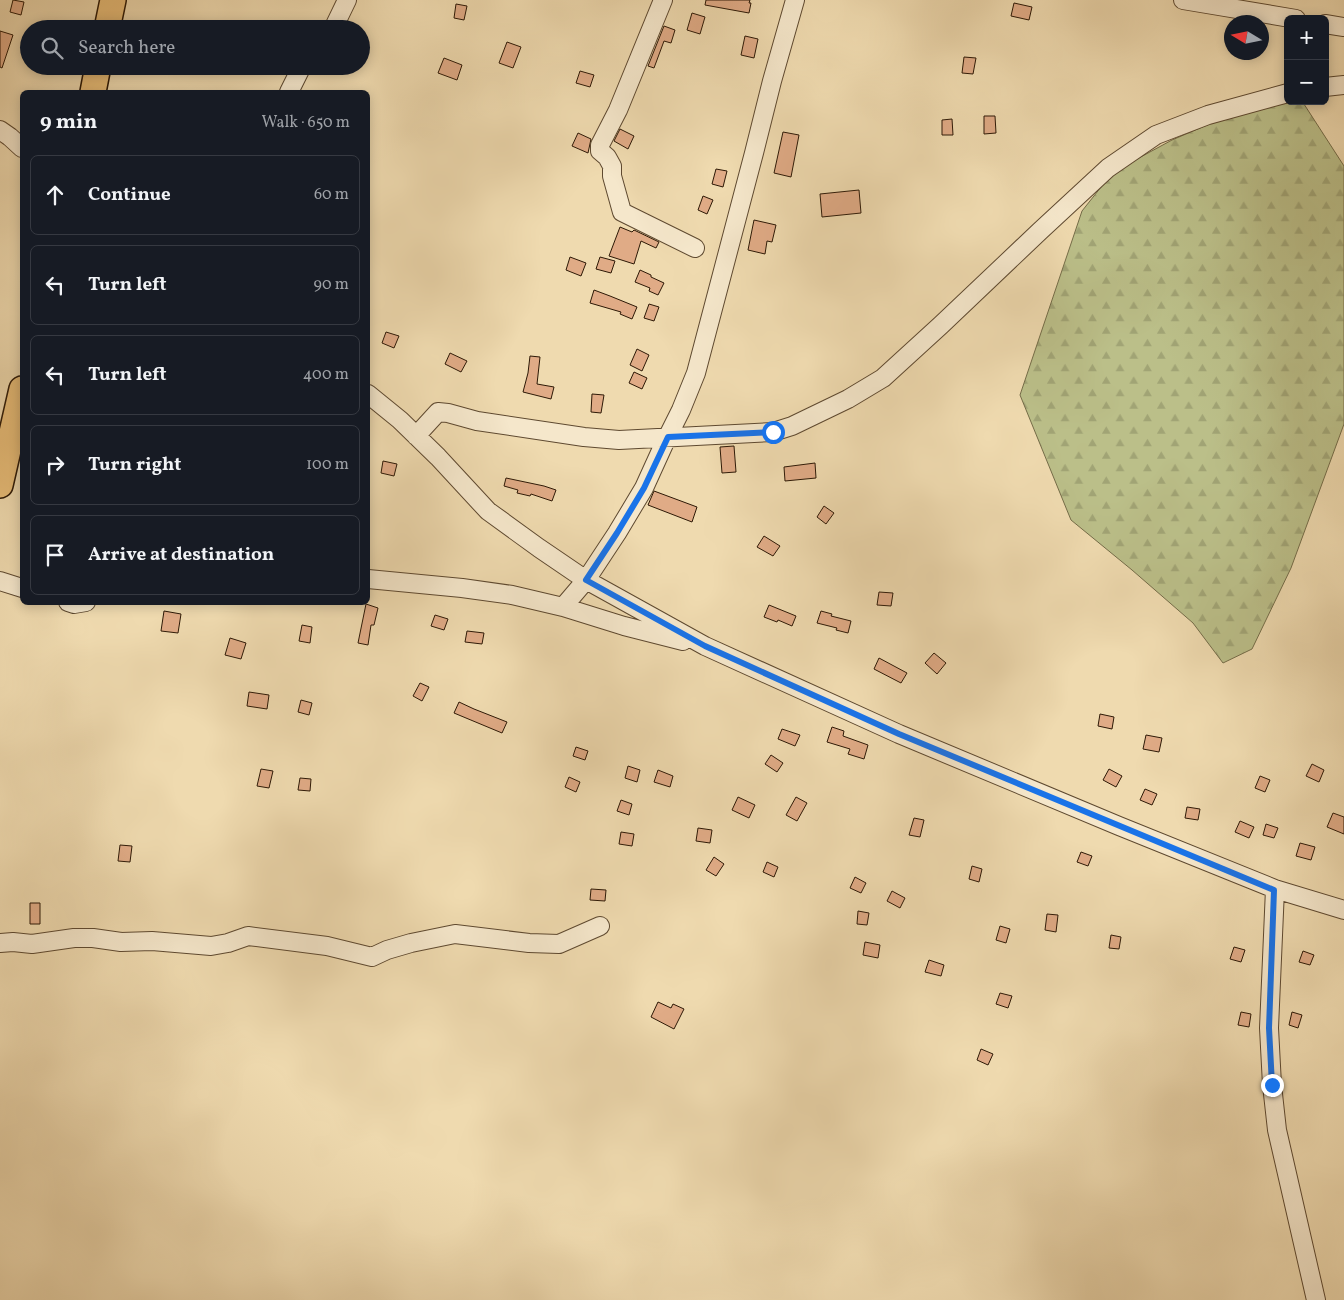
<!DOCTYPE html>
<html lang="en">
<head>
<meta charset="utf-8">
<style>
  :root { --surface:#171b24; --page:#242831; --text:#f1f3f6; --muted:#9ea1a6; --line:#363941 }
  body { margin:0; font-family:Vollkorn,serif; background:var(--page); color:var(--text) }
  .controls { position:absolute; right:15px; top:15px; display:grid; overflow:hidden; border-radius:8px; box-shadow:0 2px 12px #0003 }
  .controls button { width:45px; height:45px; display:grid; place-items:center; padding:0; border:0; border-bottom:1px solid var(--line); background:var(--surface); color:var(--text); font:25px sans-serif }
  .compass { position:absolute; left:1224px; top:15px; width:45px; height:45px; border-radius:50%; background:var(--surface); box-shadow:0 2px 12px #0003; rotate:280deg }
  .stop { position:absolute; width:15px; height:15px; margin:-11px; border:4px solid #1a73e8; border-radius:50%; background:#fff }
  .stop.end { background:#1a73e8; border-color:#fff; box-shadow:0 1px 5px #0008 }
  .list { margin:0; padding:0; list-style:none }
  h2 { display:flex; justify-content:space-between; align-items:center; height:65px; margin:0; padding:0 20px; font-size:21px }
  h2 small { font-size:16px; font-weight:400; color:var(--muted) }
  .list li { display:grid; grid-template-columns:32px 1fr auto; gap:15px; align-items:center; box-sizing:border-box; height:80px; margin:0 10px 10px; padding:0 10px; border:1px solid var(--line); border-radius:8px }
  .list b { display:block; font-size:19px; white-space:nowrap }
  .list em { font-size:16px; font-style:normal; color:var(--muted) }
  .icon { flex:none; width:28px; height:28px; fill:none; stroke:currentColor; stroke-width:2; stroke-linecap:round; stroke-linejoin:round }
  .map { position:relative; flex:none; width:1344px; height:1300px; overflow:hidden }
  .search { position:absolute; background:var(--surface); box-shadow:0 2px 12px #0003; left:20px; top:20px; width:350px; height:55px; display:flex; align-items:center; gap:12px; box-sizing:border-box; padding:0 18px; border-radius:28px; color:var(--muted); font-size:19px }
  .panel { position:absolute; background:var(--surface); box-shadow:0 2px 12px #0003; left:20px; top:90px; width:350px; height:515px; border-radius:8px }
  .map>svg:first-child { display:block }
  .forest { fill:url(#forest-firs); stroke:#746c48 }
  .building { fill:#e0ab86; stroke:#2d1906 }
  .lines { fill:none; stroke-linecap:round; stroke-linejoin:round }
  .minor-casing { stroke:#5e4930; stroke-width:20 }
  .highway-casing { stroke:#2d1906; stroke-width:28 }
  .minor { stroke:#f5e7cb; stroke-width:18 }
  .highway { stroke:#e8bd78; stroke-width:25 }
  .route { stroke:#1a73e8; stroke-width:6 }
</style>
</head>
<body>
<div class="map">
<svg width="1344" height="1300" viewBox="0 0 1344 1300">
  <defs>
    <pattern id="forest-firs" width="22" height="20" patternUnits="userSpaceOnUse" patternTransform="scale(1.25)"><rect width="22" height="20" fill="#bbbf89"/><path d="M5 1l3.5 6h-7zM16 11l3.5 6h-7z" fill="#a1a475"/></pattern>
  </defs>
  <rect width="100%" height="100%" fill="#efdaaf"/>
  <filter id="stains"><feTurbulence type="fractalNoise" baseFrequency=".004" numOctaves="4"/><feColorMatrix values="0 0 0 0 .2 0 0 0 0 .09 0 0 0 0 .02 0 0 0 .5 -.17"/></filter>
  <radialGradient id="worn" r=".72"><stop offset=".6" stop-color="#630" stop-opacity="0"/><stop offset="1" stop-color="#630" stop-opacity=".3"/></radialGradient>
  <path class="forest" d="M 1288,101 L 1302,101 L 1344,166 L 1344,424 L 1291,568 L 1252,649 L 1223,663 L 1193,623 L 1132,570 L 1071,520 L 1020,395 L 1082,211 L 1113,172 L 1172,140 L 1249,107 Z"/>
  <path class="building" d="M 13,0 L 24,2 L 21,15 L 10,12 Z
    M 706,0 L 750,0 L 749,3 L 751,3 L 749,13 L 705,5 Z
    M 1014,3 L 1032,7 L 1029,20 L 1011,16 Z
    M 456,4 L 467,6 L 464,20 L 454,18 Z
    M 692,13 L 705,17 L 700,34 L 687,30 Z
    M 664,26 L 675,30 L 671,43 L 664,41 L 654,68 L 648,66 Z
    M 0,31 L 13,35 L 2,68 L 0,67 Z
    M 745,36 L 758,39 L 754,58 L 741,55 Z
    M 507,42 L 521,47 L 513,68 L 499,63 Z
    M 964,57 L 976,58 L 973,74 L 962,73 Z
    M 444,58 L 462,65 L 457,80 L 438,73 Z
    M 580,71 L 594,75 L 590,87 L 576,83 Z
    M 984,116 L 995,116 L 996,133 L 984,134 Z
    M 952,119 L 953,135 L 942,135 L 942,120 Z
    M 620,129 L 634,136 L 628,149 L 614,141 Z
    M 783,132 L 799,135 L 791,177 L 774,173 Z
    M 578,133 L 591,139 L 588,153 L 572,146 Z
    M 716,169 L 727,171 L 723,187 L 712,184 Z
    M 859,190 L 861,213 L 822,217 L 820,194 Z
    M 703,196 L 713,200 L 707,214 L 698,210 Z
    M 754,220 L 776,225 L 772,242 L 767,241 L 765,254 L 748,250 Z
    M 620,227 L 632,232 L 634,230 L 659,242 L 656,248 L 641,241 L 634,264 L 609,256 Z
    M 570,257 L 586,263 L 581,276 L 566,270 Z
    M 600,257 L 615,261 L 611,273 L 596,269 Z
    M 640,270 L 651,275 L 651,277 L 664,283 L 658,295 L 649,291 L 650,288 L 635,282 Z
    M 594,290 L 610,296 L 637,307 L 632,319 L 620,314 L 621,312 L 590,303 Z
    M 649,304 L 659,307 L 654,321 L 644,318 Z
    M 386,332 L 399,336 L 394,348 L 382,343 Z
    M 637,349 L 649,355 L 642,371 L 630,365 Z
    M 450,353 L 467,361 L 461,372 L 445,364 Z
    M 530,356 L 540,357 L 537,384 L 554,387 L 551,399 L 523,392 L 528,373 Z
    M 634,372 L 647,378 L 642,389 L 629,383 Z
    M 592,394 L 604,395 L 601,413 L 591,412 Z
    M 734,446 L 736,472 L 722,473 L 720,447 Z
    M 383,461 L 397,464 L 394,476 L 381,473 Z
    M 815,463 L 816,478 L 785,481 L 784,467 Z
    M 506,478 L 544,486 L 556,490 L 552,501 L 531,494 L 530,496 L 517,493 L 518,490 L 504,486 Z
    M 654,491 L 697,507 L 692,522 L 648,505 Z
    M 824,506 L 834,513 L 826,524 L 817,517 Z
    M 764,536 L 780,546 L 773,556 L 757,547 Z
    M 879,592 L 893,593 L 891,606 L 877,605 Z
    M 366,604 L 378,608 L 374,625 L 371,625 L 368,645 L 358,643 Z
    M 769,605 L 796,616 L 792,626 L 778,620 L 777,622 L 764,617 Z
    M 164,611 L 181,614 L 178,633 L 161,631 Z
    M 821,611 L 832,614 L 831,616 L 851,621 L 848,633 L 836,630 L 837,628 L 817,623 Z
    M 435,615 L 448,619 L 444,630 L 431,626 Z
    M 302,625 L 312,627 L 310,643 L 299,641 Z
    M 467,631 L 484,633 L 482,644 L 465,642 Z
    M 230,638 L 246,643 L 241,659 L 225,655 Z
    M 934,653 L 946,663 L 937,674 L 925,663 Z
    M 879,658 L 907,673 L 901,683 L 874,669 Z
    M 420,683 L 429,687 L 422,701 L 413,696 Z
    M 249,692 L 269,695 L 267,709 L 247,706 Z
    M 301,700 L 312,703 L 309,715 L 298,712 Z
    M 459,702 L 474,709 L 507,722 L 502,733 L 454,713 Z
    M 1100,714 L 1114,717 L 1112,729 L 1098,726 Z
    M 832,727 L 844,731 L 843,736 L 868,745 L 864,759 L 848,754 L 850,749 L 827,742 Z
    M 782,729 L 800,735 L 795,746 L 778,739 Z
    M 1146,735 L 1162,738 L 1159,752 L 1143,749 Z
    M 576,747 L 588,751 L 585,760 L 573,756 Z
    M 771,755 L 783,763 L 777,772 L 765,764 Z
    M 1312,764 L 1324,770 L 1319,782 L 1306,776 Z
    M 628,766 L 640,770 L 637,782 L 625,778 Z
    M 261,769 L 273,771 L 269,788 L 257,786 Z
    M 1109,769 L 1122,776 L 1116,787 L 1103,780 Z
    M 658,770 L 673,776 L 670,787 L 654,782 Z
    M 1260,776 L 1270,780 L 1265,792 L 1255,788 Z
    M 569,777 L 580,782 L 576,792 L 565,787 Z
    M 300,778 L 311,779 L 310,791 L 298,790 Z
    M 1145,789 L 1157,794 L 1152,805 L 1140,800 Z
    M 738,797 L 755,805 L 749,818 L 732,810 Z
    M 796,797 L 807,803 L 797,821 L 786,815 Z
    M 621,800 L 632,804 L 629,815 L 617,811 Z
    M 1187,807 L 1200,809 L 1198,820 L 1185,818 Z
    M 1333,813 L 1344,817 L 1344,834 L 1327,827 Z
    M 914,818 L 924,820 L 920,837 L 909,835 Z
    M 1240,821 L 1254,827 L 1249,838 L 1235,832 Z
    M 1266,824 L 1278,828 L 1274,838 L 1263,835 Z
    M 698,828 L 712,830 L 710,843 L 696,841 Z
    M 621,832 L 634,834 L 632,846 L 619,844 Z
    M 1300,843 L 1315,847 L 1311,860 L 1296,856 Z
    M 120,845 L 132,846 L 130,862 L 118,861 Z
    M 1081,852 L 1092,856 L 1088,866 L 1077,862 Z
    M 714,857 L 724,864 L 716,876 L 706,870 Z
    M 767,862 L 778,867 L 774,877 L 763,872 Z
    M 972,866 L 982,869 L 979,882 L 969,879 Z
    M 855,877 L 866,883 L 861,893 L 850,888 Z
    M 591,889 L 606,890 L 605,901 L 590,900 Z
    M 892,891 L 905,898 L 900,908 L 887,901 Z
    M 30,903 L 40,903 L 40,924 L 30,924 Z
    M 858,911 L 869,913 L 867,925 L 857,924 Z
    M 1047,914 L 1058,915 L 1056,932 L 1045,930 Z
    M 1000,926 L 1010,929 L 1006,943 L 996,940 Z
    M 1111,935 L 1121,937 L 1119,949 L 1109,948 Z
    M 865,942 L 880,945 L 878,958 L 863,955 Z
    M 1234,947 L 1245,950 L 1241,962 L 1230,959 Z
    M 1303,951 L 1314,955 L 1310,965 L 1299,962 Z
    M 929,960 L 944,965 L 941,976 L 925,972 Z
    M 1000,993 L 1012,996 L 1008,1008 L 996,1004 Z
    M 658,1002 L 671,1008 L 673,1004 L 684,1009 L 674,1029 L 651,1017 Z
    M 1241,1012 L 1251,1014 L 1249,1027 L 1238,1025 Z
    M 1292,1012 L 1302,1015 L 1298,1028 L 1289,1025 Z
    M 981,1049 L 993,1054 L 988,1065 L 977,1060 Z"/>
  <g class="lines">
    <g class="minor-casing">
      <path id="minor" d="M 663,0 L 618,110 L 600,145 L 600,151 L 607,157 L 612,166 L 612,176 L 622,212 L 695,248
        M 1183,0 L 1296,19
        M 1325,24 L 1344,27
        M 333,29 L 347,0
        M 1325,87 L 1344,85
        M 289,92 L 302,66
        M 0,130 L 10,137 L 22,148
        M 368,394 L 400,420 L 438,457 L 488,511 L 539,548 L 586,580 L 705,646 L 899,734 L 1119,826 L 1275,889 L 1344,910
        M 416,436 L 438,412 L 448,413 L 477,421 L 584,437 L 619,440 L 773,432 L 792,426 L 848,399 L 883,378 L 941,325 L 1040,231 L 1108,168 L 1156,135 L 1208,115 L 1288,93
        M 368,579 L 462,588 L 512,595 L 563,607 L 624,626 L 683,641
        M 0,581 L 22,588
        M 68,602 L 74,604 L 86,602
        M 563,607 L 586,580 L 617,533 L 644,488 L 664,444 L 681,410 L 696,373 L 754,153 L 772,81 L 795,0
        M 1275,889 L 1269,1028 L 1272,1085 L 1277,1130 L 1316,1300
        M 0,943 L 13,942 L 32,944 L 74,938 L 93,938 L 121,942 L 152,941 L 211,946 L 228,943 L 248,936 L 327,946 L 372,957 L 387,950 L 411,943 L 455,934 L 529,943 L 559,944 L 600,926"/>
    </g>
    <g class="highway-casing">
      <path id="highway" d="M 107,29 L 113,0
        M 93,92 L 98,66
        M 0,485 L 22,389"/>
    </g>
    <use href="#minor" class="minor"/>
    <use href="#highway" class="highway"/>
  </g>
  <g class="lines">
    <path class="route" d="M 773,432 L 668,437 L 644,488 L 617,533 L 586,580 L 705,646 L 899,734 L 1274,890 L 1269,1028 L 1272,1085"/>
  </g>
  <rect width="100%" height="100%" filter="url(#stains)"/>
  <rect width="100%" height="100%" fill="url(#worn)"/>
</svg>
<div class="controls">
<button>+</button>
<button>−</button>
</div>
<svg class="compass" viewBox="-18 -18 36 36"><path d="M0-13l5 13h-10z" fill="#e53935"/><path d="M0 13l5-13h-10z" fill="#9ea1a6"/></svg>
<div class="stop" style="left:773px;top:432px"></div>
<div class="stop end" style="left:1272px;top:1085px"></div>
<div class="search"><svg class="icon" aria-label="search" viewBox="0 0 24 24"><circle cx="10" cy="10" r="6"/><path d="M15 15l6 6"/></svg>Search here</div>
<section class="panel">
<h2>9 min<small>Walk · 650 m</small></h2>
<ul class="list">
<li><svg class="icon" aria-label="ahead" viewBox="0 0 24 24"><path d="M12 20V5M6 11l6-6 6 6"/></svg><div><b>Continue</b></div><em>60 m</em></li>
<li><svg class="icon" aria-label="left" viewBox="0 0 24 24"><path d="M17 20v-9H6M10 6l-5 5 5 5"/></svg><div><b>Turn left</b></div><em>90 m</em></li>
<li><svg class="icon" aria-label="left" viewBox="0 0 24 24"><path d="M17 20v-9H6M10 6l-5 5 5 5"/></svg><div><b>Turn left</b></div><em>400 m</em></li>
<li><svg class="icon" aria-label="right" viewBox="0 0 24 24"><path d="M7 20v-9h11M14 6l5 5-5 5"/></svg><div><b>Turn right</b></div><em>100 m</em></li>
<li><svg class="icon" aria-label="arrive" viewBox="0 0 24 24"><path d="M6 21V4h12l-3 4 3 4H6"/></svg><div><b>Arrive at destination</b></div></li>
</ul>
</section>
</div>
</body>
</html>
